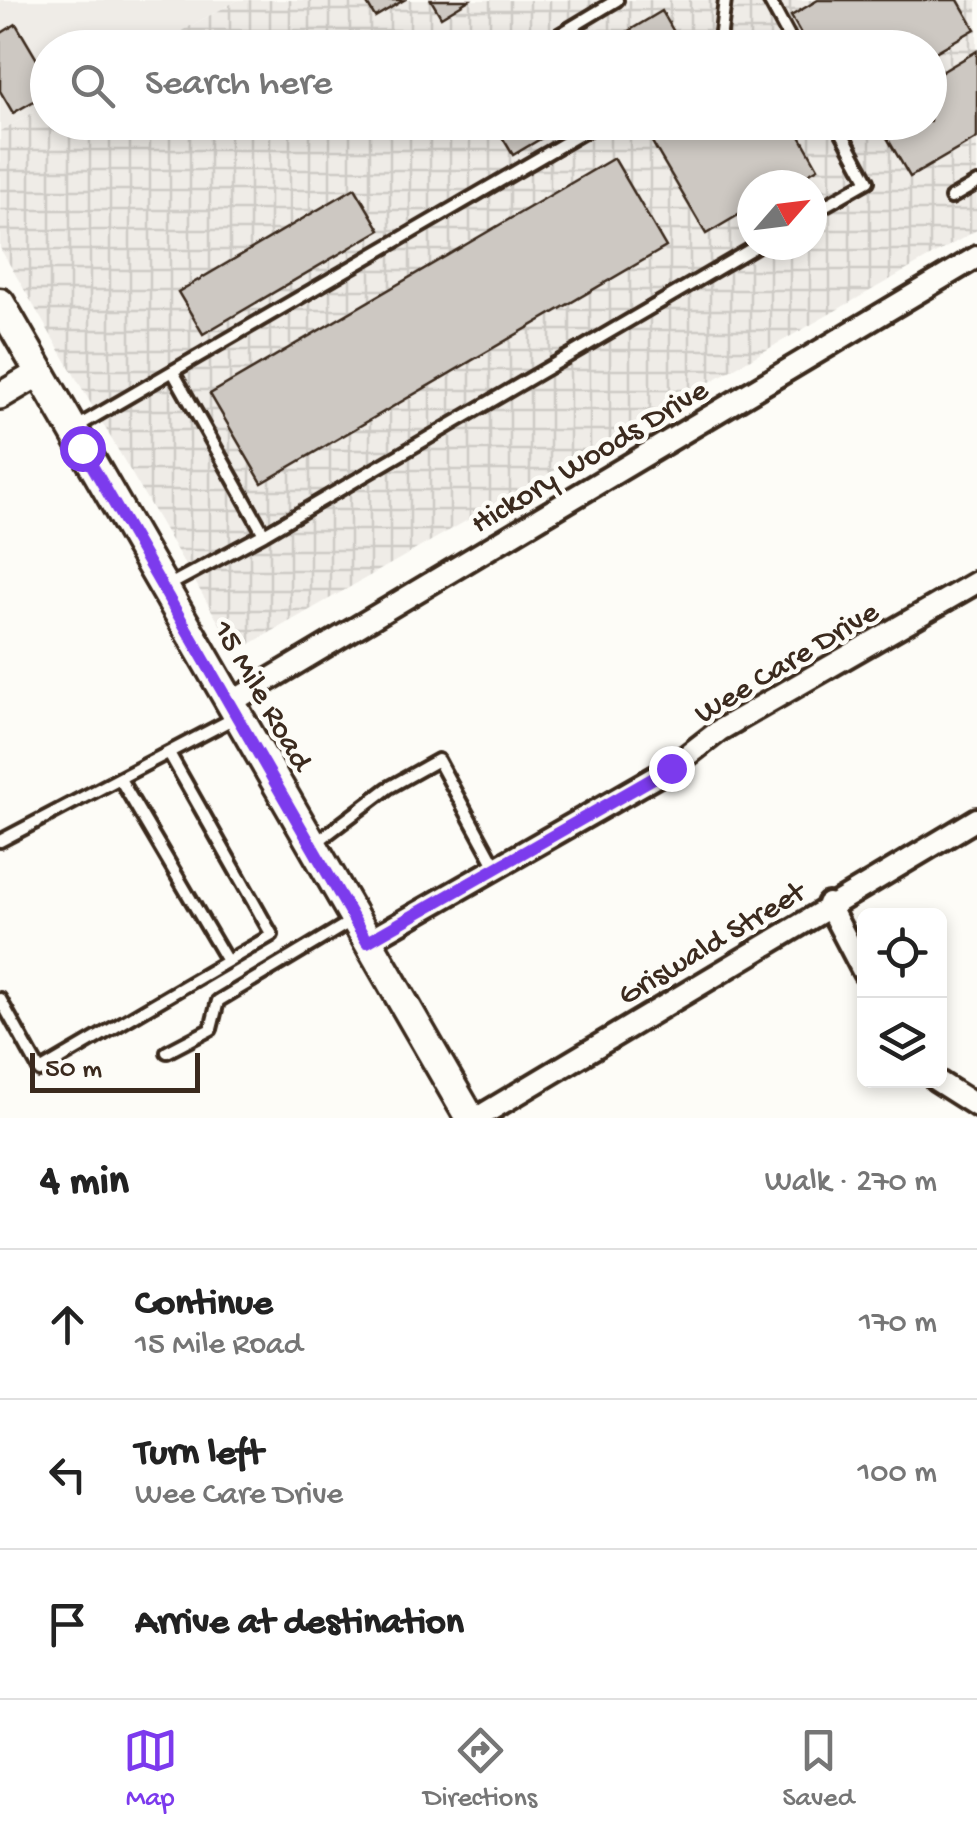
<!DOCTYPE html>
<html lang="en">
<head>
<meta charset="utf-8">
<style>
  :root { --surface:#fff; --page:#f2f2f2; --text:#222; --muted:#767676; --line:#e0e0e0; --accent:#7c3aed }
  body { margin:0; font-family:"Gochi Hand",sans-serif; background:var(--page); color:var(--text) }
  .controls { position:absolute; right:30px; bottom:30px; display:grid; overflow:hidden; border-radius:15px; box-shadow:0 5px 15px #0003 }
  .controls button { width:90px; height:90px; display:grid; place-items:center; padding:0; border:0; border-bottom:2px solid var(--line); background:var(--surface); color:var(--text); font:50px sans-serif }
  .compass { position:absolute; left:737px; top:170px; width:90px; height:90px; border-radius:50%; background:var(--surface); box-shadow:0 5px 15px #0003; rotate:62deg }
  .scale { position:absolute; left:30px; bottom:25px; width:170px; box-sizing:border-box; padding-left:10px; border:5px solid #3b2a1e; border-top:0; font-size:28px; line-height:35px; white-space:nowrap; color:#3b2a1e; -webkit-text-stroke:8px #fdfcf7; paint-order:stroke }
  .stop { position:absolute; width:30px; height:30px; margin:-22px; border:8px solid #7c3aed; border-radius:50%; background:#fff }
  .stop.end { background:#7c3aed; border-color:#fff; box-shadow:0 2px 10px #0008 }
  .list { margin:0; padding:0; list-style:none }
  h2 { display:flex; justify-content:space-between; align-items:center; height:130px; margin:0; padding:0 40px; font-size:42px }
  h2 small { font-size:32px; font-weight:400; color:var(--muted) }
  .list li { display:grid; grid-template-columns:65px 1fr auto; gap:30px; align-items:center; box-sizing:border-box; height:150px; padding:0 40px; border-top:2px solid var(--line) }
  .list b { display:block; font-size:38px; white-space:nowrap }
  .list p { margin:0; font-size:32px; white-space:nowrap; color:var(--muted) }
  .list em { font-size:32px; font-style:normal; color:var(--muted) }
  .icon { flex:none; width:55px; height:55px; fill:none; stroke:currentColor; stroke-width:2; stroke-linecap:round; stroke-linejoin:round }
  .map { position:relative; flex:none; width:977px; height:1118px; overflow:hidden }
  .search { position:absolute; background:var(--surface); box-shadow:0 5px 15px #0003; left:30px; right:30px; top:30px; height:110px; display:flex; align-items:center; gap:25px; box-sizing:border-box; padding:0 35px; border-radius:55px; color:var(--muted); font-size:38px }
  .sheet { height:580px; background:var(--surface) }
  nav { display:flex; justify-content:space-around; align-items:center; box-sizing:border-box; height:140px; border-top:2px solid var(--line); background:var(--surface); font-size:28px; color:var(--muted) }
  nav a { display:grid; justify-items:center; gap:5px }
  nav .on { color:var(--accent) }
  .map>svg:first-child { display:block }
  .built { fill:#efece7 }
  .industrial { fill:url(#industrial-grid); fill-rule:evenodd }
  .building { fill:#cdc8c2; stroke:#3b2a1e; stroke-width:2.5 }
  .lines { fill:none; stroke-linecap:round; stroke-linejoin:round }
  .service-casing { stroke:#3b2a1e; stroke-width:18 }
  .minor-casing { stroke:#3b2a1e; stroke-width:28 }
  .tertiary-casing { stroke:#3b2a1e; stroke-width:32 }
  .secondary-casing { stroke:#3b2a1e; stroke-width:35 }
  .service { stroke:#fdfcf7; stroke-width:10 }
  .minor { stroke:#fdfcf7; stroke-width:20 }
  .tertiary { stroke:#fdfcf7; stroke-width:25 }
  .secondary { stroke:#fdfcf7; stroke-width:28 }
  .route { stroke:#7c3aed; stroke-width:12 }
  .labels { text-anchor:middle; stroke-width:9; stroke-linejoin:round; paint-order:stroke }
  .street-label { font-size:32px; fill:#3b2a1e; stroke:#fdfcf7 }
</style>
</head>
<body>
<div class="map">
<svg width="977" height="1118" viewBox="0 0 977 1118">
  <defs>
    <pattern id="industrial-grid" width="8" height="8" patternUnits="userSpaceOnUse" patternTransform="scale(2.5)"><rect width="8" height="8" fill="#efece7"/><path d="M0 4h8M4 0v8" fill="none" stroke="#cecbc6"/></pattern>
  </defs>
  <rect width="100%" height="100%" fill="#fdfcf7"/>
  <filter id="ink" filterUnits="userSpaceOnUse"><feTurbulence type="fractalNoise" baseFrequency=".01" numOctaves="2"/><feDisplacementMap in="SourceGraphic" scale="20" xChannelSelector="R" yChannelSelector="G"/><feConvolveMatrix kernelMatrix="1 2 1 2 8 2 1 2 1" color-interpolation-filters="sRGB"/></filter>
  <g filter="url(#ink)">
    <path class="built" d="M 0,0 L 238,0 L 152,47 L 48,48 L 47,105 L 0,131 Z"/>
    <path class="industrial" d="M 238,0 L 977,0 L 977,230 L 236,652 L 0,248 L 0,131 L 47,105 L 48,122 L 930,122 L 930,48 L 152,47 ZM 752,185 L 812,185 L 812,245 L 752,245 Z"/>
    <path class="building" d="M 365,0 L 404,0 L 375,17 Z
      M 431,0 L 469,0 L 441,17 Z
      M 818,0 L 958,0 L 975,29 L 930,55 L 930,48 L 809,48 L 791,16 Z
      M 662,11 L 683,48 L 600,48 Z
      M 16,24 L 48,78 L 48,93 L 13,113 L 0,91 L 0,34 Z
      M 977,51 L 977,138 L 910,177 L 886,136 L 904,122 L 930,122 L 930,79 Z
      M 493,122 L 569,122 L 513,155 Z
      M 685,122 L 792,122 L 818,168 L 789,185 L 752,185 L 752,207 L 706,234 L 652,142 Z
      M 614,158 L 666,247 L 262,483 L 210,394 Z
      M 355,188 L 380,230 L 203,334 L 178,292 Z"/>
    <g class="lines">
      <g class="service-casing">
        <path id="service" d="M 769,0 L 795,48
          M 537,48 L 617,0
          M 719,48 L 725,0
          M 951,198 L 977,183
          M 812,213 L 868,181 L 836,122
          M 75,428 L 601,122
          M 264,534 L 758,245
          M 164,588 L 264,534 L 173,372
          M 120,779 L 227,961
          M 0,841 L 238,716
          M 313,845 L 388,788 L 438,760 L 496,867
          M 0,999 L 40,1071 L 272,935 L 169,753
          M 167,1052 L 211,1029 L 218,1001 L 353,920"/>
      </g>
      <g class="minor-casing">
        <path id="minor" d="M 230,703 L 977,257
          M 828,904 L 864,973
          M 367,942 L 671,768 L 720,730 L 977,582
          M 936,1080 L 977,1106
          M 477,1118 L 977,819"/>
      </g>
      <g class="tertiary-casing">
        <path id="tertiary" d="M 0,396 L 39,373"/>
      </g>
      <g class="secondary-casing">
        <path id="secondary" d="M 0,303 L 470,1118"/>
      </g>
      <use href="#service" class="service"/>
      <use href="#minor" class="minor"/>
      <use href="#tertiary" class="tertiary"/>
      <use href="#secondary" class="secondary"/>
    </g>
  </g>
  <g class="lines" filter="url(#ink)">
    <path class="route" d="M 82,448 L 367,942 L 671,768"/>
  </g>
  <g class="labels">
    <g class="street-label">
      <text transform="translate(588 454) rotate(-31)" y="11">Hickory Woods Drive</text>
      <text transform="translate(785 660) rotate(-31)" y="11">Wee Care Drive</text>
      <text transform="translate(265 694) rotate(60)" y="11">15 Mile Road</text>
      <text transform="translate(710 941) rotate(-31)" y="11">Griswald Street</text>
    </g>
  </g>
</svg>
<div class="controls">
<button><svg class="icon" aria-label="locate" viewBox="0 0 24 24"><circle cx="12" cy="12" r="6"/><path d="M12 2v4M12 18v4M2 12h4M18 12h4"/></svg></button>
<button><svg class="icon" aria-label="layers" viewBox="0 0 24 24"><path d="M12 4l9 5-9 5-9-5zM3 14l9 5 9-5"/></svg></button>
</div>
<svg class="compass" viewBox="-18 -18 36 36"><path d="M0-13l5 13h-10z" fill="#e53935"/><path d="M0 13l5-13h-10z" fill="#767676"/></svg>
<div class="scale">50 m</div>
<div class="stop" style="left:82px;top:448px"></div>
<div class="stop end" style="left:671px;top:768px"></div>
<div class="search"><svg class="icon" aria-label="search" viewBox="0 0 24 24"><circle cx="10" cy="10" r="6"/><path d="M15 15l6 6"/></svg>Search here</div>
</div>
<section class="sheet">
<h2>4 min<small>Walk · 270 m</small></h2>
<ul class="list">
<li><svg class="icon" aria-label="ahead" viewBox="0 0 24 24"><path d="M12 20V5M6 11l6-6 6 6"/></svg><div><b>Continue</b><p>15 Mile Road</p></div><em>170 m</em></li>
<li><svg class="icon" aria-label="left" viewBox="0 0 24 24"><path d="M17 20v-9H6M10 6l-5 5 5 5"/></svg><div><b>Turn left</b><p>Wee Care Drive</p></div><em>100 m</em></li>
<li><svg class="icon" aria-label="arrive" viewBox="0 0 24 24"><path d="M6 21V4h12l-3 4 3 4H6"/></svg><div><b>Arrive at destination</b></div></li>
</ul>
</section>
<nav>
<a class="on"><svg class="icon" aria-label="map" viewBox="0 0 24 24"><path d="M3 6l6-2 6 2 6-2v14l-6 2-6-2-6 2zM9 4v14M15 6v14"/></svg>Map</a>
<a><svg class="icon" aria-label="directions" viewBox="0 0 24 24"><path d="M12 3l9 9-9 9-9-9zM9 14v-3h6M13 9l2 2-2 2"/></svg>Directions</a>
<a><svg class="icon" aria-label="saved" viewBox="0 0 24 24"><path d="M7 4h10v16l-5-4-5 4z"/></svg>Saved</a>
</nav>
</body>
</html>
